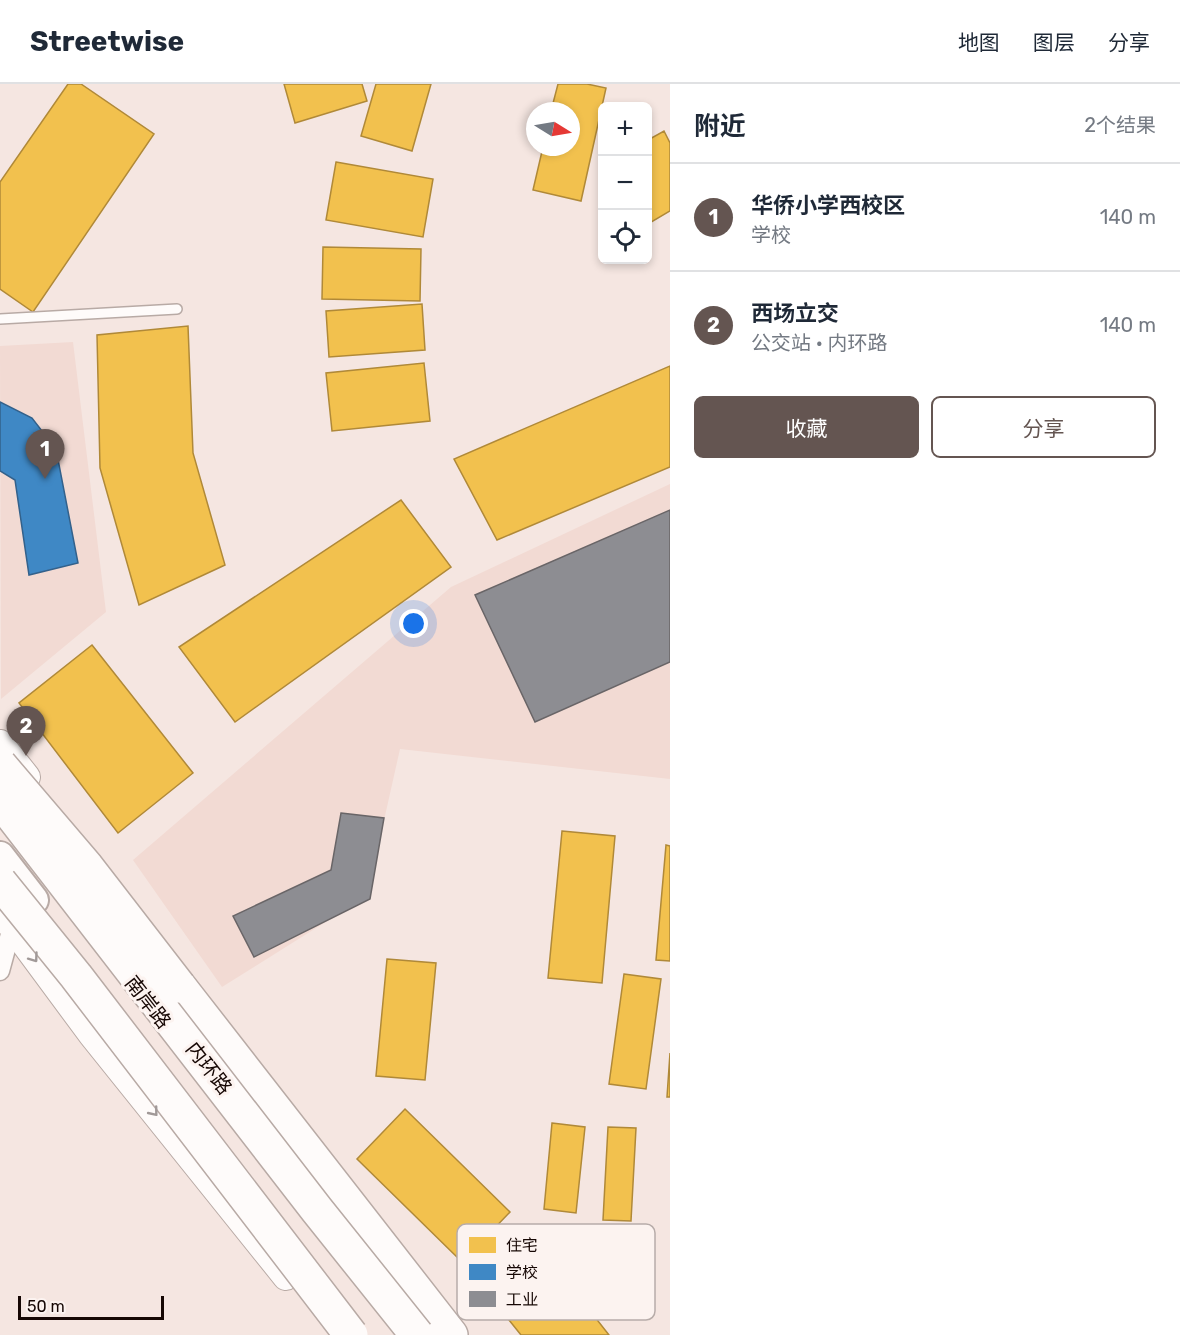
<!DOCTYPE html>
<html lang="zh">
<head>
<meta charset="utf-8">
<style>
  :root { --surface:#fff; --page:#f2f2f3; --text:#1f2937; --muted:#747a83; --line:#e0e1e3; --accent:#645551 }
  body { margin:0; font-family:Rubik,"Noto Sans SC",sans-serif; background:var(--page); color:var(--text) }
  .controls { position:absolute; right:18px; top:18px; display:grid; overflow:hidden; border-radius:9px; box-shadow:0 3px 9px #0003 }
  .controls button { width:54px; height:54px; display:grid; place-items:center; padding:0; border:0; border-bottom:2px solid var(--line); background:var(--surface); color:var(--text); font:30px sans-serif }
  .compass { position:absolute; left:526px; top:18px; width:54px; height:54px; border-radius:50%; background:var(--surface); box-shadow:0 3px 9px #0003; rotate:101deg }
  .scale { position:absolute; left:18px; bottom:15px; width:146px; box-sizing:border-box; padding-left:6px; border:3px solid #160704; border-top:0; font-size:16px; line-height:21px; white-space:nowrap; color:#160704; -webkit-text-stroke:4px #fcf3f0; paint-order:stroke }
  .you { position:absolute; left:414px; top:540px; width:21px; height:21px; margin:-15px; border:4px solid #fff; border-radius:50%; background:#1a73e8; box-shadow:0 0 0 9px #1a73e833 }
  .badge { display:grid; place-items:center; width:39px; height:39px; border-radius:50%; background:var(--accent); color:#fff; font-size:20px; font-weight:700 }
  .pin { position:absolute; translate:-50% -50px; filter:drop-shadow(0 2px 3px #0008) }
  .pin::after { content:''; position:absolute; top:32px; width:21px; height:18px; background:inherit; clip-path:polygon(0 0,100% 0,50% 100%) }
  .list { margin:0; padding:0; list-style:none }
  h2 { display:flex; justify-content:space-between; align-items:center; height:78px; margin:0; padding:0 24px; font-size:26px }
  h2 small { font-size:20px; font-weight:400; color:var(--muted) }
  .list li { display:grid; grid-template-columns:39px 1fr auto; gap:18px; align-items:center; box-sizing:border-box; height:108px; padding:0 24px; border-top:2px solid var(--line) }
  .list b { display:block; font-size:22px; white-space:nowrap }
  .list p { margin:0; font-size:20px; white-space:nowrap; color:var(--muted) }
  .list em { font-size:20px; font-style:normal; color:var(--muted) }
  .actions { display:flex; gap:12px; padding:18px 24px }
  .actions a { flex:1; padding:14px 0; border:2px solid var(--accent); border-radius:9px; text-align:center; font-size:21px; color:var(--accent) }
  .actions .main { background:var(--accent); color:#fff }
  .icon { flex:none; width:33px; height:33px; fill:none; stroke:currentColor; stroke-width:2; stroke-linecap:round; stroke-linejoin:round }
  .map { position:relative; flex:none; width:670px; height:1251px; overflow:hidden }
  header { display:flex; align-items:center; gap:36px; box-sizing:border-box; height:84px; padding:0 30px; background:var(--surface); border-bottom:2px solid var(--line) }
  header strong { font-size:28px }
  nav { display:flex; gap:33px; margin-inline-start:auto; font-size:21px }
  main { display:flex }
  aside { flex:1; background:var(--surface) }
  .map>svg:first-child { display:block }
  .built { fill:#f2dad3 }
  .homes { fill:#f2c14e; stroke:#b08938; stroke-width:1.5 }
  .schools { fill:#3f88c5; stroke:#33618b; stroke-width:1.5 }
  .industry { fill:#8d8d92; stroke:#696567; stroke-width:1.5 }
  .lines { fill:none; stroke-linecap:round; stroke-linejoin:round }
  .lane-casing { stroke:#b8aaa5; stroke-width:12 }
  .street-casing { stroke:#b8aaa5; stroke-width:21 }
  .secondary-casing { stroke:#b8aaa5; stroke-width:28 }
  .primary-casing { stroke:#b8aaa5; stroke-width:32 }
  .highway-casing { stroke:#b8aaa5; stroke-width:36 }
  .lane { stroke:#fefbfa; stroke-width:9 }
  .street { stroke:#fefbfa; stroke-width:18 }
  .secondary { stroke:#fefbfa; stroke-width:26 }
  .primary { stroke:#fefbfa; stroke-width:28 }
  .highway { stroke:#fefbfa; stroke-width:33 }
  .highway-bridge-casing { stroke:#b8aaa5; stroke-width:36; stroke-linecap:butt }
  .highway-bridge { stroke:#fefbfa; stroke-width:33 }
  .oneway { stroke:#a19998 }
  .labels { text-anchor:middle; stroke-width:6; stroke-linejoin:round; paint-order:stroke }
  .street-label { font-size:20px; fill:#160704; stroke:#fcf3f0 }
  .key { fill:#fcf3f0; stroke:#b7aca9; stroke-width:1.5 }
  .key-label { font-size:16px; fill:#160704 }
</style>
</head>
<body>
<header>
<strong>Streetwise</strong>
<nav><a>地图</a><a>图层</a><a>分享</a></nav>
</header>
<main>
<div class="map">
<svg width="670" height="1251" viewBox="0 0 670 1251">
  <rect width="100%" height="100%" fill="#f5e6e1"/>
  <path class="built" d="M 73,258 L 106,528 L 1,615 L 0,262 Z
    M 670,400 L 670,695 L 400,665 L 367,812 L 222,903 L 133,776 L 451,503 Z"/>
  <path class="homes" d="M 68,0 L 81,0 L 154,50 L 33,228 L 0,205 L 0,98 Z
    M 284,0 L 362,0 L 367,17 L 295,39 Z
    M 376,0 L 431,0 L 412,67 L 361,52 Z
    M 558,0 L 587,0 L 606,4 L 581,117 L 533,106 L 543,63 L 571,63 L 571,27 L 551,27 Z
    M 664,47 L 670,59 L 670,127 L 648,140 L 648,56 Z
    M 336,78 L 433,95 L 423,153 L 326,136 Z
    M 323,163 L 421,165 L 420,217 L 322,215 Z
    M 422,220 L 425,266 L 329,273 L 326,227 Z
    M 188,242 L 193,369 L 225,481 L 139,521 L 100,384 L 97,251 Z
    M 424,279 L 430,337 L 332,347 L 326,289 Z
    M 670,282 L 670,383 L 497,456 L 454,375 Z
    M 401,416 L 451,483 L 235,638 L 179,563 Z
    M 92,561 L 193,689 L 118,749 L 19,619 Z
    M 562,747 L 615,752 L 602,899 L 548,894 Z
    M 666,761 L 670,762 L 670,877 L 656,876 Z
    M 387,875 L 436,879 L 425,996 L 376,992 Z
    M 624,890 L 661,895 L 646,1005 L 609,1000 Z
    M 670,969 L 670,1013 L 667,1013 Z
    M 405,1025 L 510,1128 L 462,1178 L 357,1075 Z
    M 552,1039 L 585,1043 L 576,1129 L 544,1125 Z
    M 608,1043 L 636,1044 L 631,1137 L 603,1136 Z
    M 533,1154 L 609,1251 L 521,1251 L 478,1197 Z"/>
  <path class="schools" d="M 0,318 L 32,334 L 56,365 L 78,479 L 29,491 L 15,396 L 0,387 Z"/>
  <path class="industry" d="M 670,426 L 670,578 L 535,638 L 475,511 Z
    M 341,729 L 384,734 L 370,815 L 254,873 L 233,832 L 331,786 Z"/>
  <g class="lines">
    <g class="lane-casing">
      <path id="lane" d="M 0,235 L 177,225"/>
    </g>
    <g class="street-casing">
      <path id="street" d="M 0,887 L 12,843"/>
    </g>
    <g class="secondary-casing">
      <path id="secondary" d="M 0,659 L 27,693
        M 0,827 L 91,950 L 286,1193"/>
    </g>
    <g class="primary-casing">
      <path id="primary" d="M 0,772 L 34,816"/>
    </g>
    <g class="highway-casing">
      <path id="highway" d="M 179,902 L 451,1251"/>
    </g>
    <use href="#lane" class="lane"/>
    <use href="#street" class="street"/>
    <use href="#secondary" class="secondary"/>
    <use href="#primary" class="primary"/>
    <use href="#highway" class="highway"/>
    <g class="highway-bridge-casing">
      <path id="highway-bridge" d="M 0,681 L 87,783 L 179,902
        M 0,716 L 317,1126 L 417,1251
        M 0,798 L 76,892 L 351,1251"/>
    </g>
    <use href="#highway-bridge" class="highway-bridge"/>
  </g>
  <defs><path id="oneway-chevron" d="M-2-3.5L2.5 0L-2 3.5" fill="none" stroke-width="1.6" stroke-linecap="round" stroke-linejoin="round" transform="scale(1.5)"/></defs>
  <g class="oneway">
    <use href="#oneway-chevron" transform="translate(34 874) rotate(54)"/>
    <use href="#oneway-chevron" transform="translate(154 1028) rotate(51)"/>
  </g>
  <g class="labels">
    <g class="street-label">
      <text transform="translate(148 918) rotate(52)" y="7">南岸路</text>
      <text transform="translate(209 984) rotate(52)" y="7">内环路</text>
    </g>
  </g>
  <rect x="457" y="1140" width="198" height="96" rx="9" class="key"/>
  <rect x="469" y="1153" width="27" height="16" fill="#f2c14e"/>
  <rect x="469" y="1180" width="27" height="16" fill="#3f88c5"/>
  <rect x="469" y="1207" width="27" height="16" fill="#8d8d92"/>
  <g class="key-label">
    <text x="506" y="1167">住宅</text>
    <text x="506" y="1194">学校</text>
    <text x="506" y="1221">工业</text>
  </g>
</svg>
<div class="controls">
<button>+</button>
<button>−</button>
<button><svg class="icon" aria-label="locate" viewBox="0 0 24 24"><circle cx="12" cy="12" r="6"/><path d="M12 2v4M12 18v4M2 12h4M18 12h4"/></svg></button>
</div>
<svg class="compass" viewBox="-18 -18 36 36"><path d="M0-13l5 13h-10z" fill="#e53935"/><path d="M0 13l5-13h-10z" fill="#747a83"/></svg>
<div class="scale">50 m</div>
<div class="you"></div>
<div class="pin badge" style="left:45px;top:395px">1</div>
<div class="pin badge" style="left:26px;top:672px">2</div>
</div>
<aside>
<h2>附近<small>2个结果</small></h2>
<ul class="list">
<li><span class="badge">1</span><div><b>华侨小学西校区</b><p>学校</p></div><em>140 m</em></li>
<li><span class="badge">2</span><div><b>西场立交</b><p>公交站 · 内环路</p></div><em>140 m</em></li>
</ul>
<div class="actions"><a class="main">收藏</a><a>分享</a></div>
</aside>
</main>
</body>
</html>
